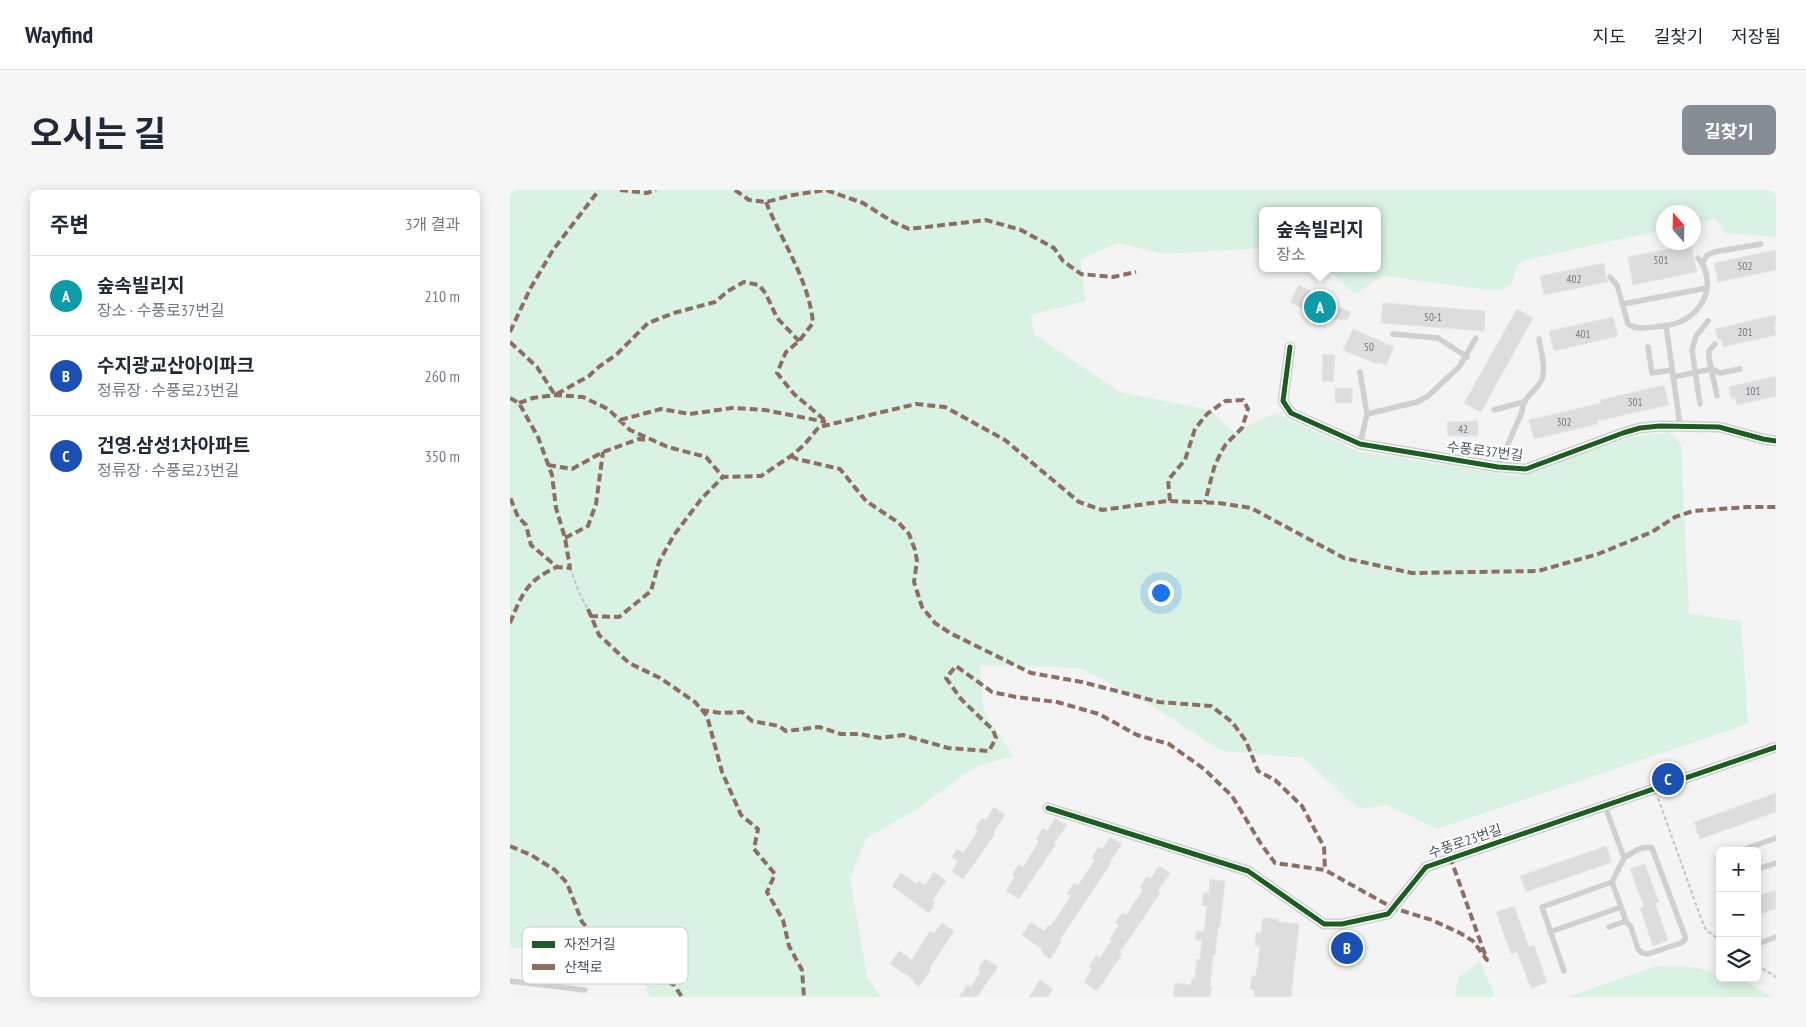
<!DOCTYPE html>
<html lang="ko">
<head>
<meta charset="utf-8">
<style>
  :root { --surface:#fff; --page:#f6f6f7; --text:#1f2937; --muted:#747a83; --line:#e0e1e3; --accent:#868d94 }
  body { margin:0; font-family:"PT Sans Narrow","Noto Sans KR",sans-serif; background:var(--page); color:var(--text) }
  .controls { position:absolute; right:15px; bottom:15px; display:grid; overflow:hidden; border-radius:8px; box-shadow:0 2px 12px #0003 }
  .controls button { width:45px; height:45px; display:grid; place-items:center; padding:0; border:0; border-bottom:1px solid var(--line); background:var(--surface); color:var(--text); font:25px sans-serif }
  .compass { position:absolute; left:1146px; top:15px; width:45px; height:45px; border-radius:50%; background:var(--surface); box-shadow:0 2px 12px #0003; rotate:340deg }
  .you { position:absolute; left:650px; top:402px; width:18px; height:18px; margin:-12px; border:4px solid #fff; border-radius:50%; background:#1a73e8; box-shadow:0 0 0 8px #1a73e833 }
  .badge { display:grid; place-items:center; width:32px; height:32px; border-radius:50%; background:var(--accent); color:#fff; font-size:16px; font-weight:700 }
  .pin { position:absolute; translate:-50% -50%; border:2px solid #fff; box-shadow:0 1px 5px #0006 }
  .popup { position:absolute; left:749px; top:17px; width:122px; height:65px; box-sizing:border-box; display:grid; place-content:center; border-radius:8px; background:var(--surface); filter:drop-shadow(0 1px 4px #0005); font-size:16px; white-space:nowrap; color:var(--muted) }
  .popup b { font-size:19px; color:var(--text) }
  .popup::after { content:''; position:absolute; left:50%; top:100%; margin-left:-10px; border:10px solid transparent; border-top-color:var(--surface) }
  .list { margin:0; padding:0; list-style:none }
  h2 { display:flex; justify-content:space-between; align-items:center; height:65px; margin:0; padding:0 20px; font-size:21px }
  h2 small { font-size:16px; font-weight:400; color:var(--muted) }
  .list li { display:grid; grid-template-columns:32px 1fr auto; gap:15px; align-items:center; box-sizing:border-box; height:80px; padding:0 20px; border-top:1px solid var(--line) }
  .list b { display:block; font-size:19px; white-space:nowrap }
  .list p { margin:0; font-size:16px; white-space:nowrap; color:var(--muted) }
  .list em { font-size:16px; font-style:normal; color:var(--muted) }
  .icon { flex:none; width:28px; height:28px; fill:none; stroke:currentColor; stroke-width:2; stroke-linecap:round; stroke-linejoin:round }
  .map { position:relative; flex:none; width:1266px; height:807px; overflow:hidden; border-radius:8px }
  header { display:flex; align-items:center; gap:30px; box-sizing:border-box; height:70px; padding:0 25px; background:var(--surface); border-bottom:1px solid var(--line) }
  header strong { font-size:24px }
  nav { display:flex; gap:28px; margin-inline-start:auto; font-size:18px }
  .intro { display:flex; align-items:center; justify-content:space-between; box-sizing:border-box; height:120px; padding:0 30px }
  h1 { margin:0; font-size:35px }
  .button { padding:12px 22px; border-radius:8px; background:var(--accent); color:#fff; font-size:18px; font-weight:700 }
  main { display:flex; gap:30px; padding:0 30px }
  aside { flex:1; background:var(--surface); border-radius:8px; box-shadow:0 2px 12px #0003 }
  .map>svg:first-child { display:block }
  .green { fill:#d9f2e3 }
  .building { fill:#ddddde; stroke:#e5e6e7 }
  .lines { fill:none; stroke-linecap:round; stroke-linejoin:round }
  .path { stroke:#bcc7c4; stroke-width:2; stroke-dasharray:4 2.5; stroke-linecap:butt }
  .lane { stroke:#ced0d2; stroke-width:5.5 }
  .street { stroke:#ced0d2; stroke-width:11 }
  .quiet { stroke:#8d6e63; stroke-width:4; stroke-dasharray:8 4; stroke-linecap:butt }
  .cycleway-casing { stroke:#fff; stroke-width:8 }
  .cycleway { stroke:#1b5e20; stroke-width:5 }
  .labels { text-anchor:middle; stroke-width:4; stroke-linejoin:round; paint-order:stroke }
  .number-label { font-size:11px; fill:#707881 }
  .street-label { font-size:14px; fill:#4a5661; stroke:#fff }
  .key { fill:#fff; stroke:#c9ccd0; stroke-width:1 }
  .key-label { font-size:14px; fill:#4a5661 }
</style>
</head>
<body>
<header>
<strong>Wayfind</strong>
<nav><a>지도</a><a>길찾기</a><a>저장됨</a></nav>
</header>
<div class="intro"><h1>오시는 길</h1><a class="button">길찾기</a></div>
<main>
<aside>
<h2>주변<small>3개 결과</small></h2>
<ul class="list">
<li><span class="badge" style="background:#0f9aa8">A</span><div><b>숲속빌리지</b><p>장소 · 수풍로37번길</p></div><em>210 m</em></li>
<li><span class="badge" style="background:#1a4fb4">B</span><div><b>수지광교산아이파크</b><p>정류장 · 수풍로23번길</p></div><em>260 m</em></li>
<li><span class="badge" style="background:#1a4fb4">C</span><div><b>건영.삼성1차아파트</b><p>정류장 · 수풍로23번길</p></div><em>350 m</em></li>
</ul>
</aside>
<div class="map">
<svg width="1266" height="807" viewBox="0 0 1266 807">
  <rect width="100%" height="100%" fill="#f4f4f4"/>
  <path class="green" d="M 0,0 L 1266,0 L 1266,47 L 1215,43 L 1206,29 L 1184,34 L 1184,22 L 1154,22 L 1153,40 L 1015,70 L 1007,76 L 1001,95 L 993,99 L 979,100 L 874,86 L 864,91 L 848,103 L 842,102 L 817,78 L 868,78 L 868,21 L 752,21 L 752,58 L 654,64 L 607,53 L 571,70 L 575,111 L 521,125 L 524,144 L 610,202 L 700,220 L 724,242 L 765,223 L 847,261 L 1005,286 L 1121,247 L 1159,242 L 1171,254 L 1179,424 L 1231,431 L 1238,534 L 927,639 L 877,615 L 848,619 L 794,568 L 712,561 L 642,516 L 570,478 L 470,475 L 474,522 L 503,566 L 465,577 L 408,618 L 356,649 L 340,688 L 357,787 L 371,807 L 141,807 L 128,782 L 83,767 L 0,757 Z
    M 970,771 L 985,807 L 945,807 L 948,788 Z
    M 1146,776 L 1185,777 L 1210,785 L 1210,788 C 1229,788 1246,795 1262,807 L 1058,807 Z"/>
  <path class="building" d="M 1181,54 L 1187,82 L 1123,95 L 1118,67 Z
    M 1266,60 L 1266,80 L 1208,92 L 1204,73 Z
    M 1094,73 L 1096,88 L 1098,92 L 1034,105 L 1030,86 Z
    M 789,95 L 841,123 L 837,130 L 811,128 L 780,112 Z
    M 873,113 L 975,121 L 974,141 L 871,133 Z
    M 1007,119 L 1023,128 L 971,222 L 954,213 Z
    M 1265,125 L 1266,136 L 1264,136 L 1266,145 L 1213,157 L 1211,149 L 1208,150 L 1205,139 Z
    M 1103,127 L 1108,146 L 1044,161 L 1039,141 Z
    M 843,139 L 884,157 L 876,175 L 868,172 L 867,174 L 833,160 Z
    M 813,164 L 825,165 L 823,192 L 812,191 Z
    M 1266,186 L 1266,206 L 1227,215 L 1225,207 L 1221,208 L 1219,197 Z
    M 1154,195 L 1159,215 L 1087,231 L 1088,234 L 1024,249 L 1019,230 L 1091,213 L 1090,210 Z
    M 825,198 L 842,198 L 842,213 L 825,213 Z
    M 968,231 L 968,246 L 938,246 L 937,232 Z
    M 1266,603 L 1266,622 L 1190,649 L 1184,632 Z
    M 484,617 L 495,625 L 483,643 L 485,644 L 453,689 L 442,682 L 448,671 L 442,667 L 447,659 L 453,663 L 468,641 L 465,638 L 472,628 L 476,630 Z
    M 545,628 L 557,635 L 544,653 L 546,654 L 509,709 L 496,701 L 505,687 L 502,685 L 509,674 L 513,677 L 529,651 L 526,649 L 533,638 L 537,641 Z
    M 601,647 L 612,654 L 600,672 L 601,673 L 549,751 L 551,752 L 540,769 L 533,764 L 534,763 L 531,761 L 532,759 L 512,745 L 521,732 L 534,741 L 538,735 L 540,737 L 561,706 L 557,704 L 564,693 L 568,695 L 585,670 L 581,668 L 589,657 L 592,659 Z
    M 1096,656 L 1102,672 L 1016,702 L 1010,686 Z
    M 1135,674 L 1149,712 L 1145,713 L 1158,750 L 1143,756 L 1130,718 L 1134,717 L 1120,679 Z
    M 649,676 L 660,683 L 648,701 L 650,703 L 610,762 L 612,764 L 587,801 L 574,792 L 582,779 L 579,777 L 586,766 L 590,768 L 602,750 L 600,749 L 609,735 L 605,733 L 613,722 L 616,725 L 633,700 L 630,697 L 637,686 L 640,689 Z
    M 424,682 L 436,691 L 422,711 L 425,713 L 422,716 L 424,717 L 419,723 L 382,696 L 391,683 L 407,694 L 408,691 L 415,695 Z
    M 700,689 L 715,691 L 710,737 L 708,737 L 705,765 L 703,765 L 700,797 L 702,797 L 700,807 L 663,807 L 665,793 L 681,795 L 682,788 L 685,788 L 687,769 L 690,769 L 692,751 L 685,750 L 686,741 L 694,742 L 697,716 L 692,716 L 693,706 L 694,703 L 699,704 Z
    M 1266,700 L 1266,719 L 1247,725 L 1247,706 Z
    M 1004,716 L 1019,757 L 1024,755 L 1037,792 L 1021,798 L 1007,762 L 1001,764 L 986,722 Z
    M 753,728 L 768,729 L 768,732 L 789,734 L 781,807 L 744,807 L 745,800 L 740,799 L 742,786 L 746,786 L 750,756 L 745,756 L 746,743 L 751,743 Z
    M 432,733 L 444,741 L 419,779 L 421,780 L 409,796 L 403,792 L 404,790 L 380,774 L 389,761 L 402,770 L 420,741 L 424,744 Z
    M 475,769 L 488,777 L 467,807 L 449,807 L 457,795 L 461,797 L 471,782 L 468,779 Z
    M 530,790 L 543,799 L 537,807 L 519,807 Z"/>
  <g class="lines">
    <path class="path" d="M 60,378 L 70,405 L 78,419
      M 1148,608 L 1192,731 L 1196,740 L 1210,750
      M 1247,775 L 1266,787"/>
    <path class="lane" d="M 1193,72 L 1197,65 L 1204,62 L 1251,54
      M 1100,87 L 1107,95 L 1118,134 C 1126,140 1135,138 1144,137 C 1151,136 1160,136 1167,133 C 1185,127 1200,108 1197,89 C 1196,81 1194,74 1188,68
      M 1113,114 L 1197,98
      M 1156,135 L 1170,235
      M 883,144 L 928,148 L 957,167
      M 1205,154 L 1199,161 L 1199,168 L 1207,206
      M 1138,157 L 1142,183 L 1162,180
      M 850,182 L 857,224 L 850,254
      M 1163,187 L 1202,179 L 1210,183 L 1230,179
      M 1190,214 L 1182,160 L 1186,146 L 1198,131
      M 984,220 L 1013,212
      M 857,224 L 907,212 L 918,206 L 949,177 L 966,148
      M 988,277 L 1012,222 C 1013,205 1026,203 1032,189 C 1036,177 1031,161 1029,149
      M 1095,616 L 1114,668 L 1102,692 L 1116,731 L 1121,737 L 1128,759 L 1132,763 L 1138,764 L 1171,753 L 1175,750 L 1175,746 L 1142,658 C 1132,655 1122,663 1114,668
      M 1229,661 L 1266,648
      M 1210,667 L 1208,668 L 1210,674
      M 1247,679 L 1266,673
      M 1099,737 L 1116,731
      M 1040,742 L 1111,717
      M 1250,753 L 1266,747
      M 1054,781 L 1032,717 L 1102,692
      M 0,791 L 75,800"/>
    <path class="street" d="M 780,157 L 773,211 L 781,223 L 850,254 L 988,277 L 1016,279 L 1113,243 L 1130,238 L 1150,236 L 1209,237 L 1253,249 L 1266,251
      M 538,618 L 738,681 L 814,734 L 832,734 L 878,724 L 916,677 L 1266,557"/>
    <path class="quiet" d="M 110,0 L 137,3 L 146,0
      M 225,0 L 239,10 L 256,12 L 283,5 L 316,0 L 353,13 L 383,32 L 399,39 L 476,30 L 511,40 L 544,58 L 553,71 L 571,84 L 603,87 L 626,82
      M 256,12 C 272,52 299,90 303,133 L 289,151 L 276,162 L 267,183 L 284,204 L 317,232
      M 0,142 L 20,99 L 43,60 L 89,0
      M 0,152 L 27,177 L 45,205 L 79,186 L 86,179 L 107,164 L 138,133 L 164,123 L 205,112 L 218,101 L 234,92 L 249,95 L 256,104 L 267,128 L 289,151
      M 0,208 L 9,213 L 28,247 L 42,285 L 46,318 L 55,348 L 60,378 L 47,377 L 21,355 L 16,335 L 8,327 L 0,307
      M 9,213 L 23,208 L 45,205 L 73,207 L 98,219 L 120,240 L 158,257 L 196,267 L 213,287 L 251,286 L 281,266 L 294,255 L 309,237 L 406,214 L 435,217 L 495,250 L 569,312 L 592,320 L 657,311 L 709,313 L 741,318 L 834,368 L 902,383 L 1028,381 L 1088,364 L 1142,342 L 1165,327 L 1183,321 L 1238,317 L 1266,317
      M 110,230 L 151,219 L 180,224 L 222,218 L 255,220 L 316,232
      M 281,266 L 287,269 L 330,279 L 356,311 L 389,333 L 399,344 L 405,360 L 407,371 L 404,392 L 412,417 L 425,433 L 440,443 L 521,483 L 572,492 L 649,512 L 701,516 L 722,532 L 736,551 L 748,581 L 765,590 L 792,616 L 814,657 L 815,680
      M 38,275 L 62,279 L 93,262 L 129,249 L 138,250
      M 660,311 L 658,290 L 675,270 L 685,239 L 697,224 L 715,211 L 733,210 L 738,219 L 732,238 L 716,254 L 711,262 L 704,278 L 695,312
      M 55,348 L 78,336 L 86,314 L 93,262
      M 78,419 L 89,445 L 119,473 L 150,488 L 185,512 L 197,526 L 212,582 L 231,625 L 248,639 L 244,659 L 265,684 L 257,702 L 273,730 L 279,756 L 292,780 L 294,807
      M 80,426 L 109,427 L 141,401 L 149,372 L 164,345 L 192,308 L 213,287
      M 0,433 C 12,404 17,390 47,377
      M 191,520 L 211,523 L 232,522 L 242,531 L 269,536 L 276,541 L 309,537 L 331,544 L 350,544 L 370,548 L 393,545 L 438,558 L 479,561 L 486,548 L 483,540 L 451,509 L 436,488 L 446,476 L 482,502 L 506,507 L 547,512 L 589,524 L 627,545 L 659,554 L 694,579 L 722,606 L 751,654 L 765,673 L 815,680 L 883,718 L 922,730 L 950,743 L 963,751 L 977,770 L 940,667
      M 0,656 L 21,665 L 45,680 L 57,693 L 72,732 L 86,747 L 135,779 L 164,795 L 172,807"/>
    <g class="cycleway-casing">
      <path id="cycleway" d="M 780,157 L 773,211 L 781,223 L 850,254 L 988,277 L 1016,279 L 1113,243 L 1130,238 L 1150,236 L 1209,237 L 1253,249 L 1266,251
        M 538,618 L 738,681 L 814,734 L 832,734 L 878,724 L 916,677 L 1266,557"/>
    </g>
    <use href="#cycleway" class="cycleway"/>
  </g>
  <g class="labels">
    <g class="number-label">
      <text x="1151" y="74">501</text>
      <text x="1235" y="80">502</text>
      <text x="1064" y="93">402</text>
      <text x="923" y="131">50-1</text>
      <text x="1235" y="146">201</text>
      <text x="1073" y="148">401</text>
      <text x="859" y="161">50</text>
      <text x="1243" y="205">101</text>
      <text x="1125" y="216">301</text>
      <text x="1054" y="236">302</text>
      <text x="953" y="243">42</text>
    </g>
    <g class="street-label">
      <text transform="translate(975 261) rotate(7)" y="5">수풍로37번길</text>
      <text transform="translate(955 651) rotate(-19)" y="5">수풍로23번길</text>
    </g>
  </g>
  <rect x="12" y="737" width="166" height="57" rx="8" class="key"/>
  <rect x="22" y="751" width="23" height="7" fill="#1b5e20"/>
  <rect x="22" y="774" width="23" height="6" fill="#8d6e63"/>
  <g class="key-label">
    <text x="54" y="759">자전거길</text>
    <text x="54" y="782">산책로</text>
  </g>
</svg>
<div class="controls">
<button>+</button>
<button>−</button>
<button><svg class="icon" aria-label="layers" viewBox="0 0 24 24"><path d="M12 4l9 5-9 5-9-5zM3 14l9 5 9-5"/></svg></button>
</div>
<svg class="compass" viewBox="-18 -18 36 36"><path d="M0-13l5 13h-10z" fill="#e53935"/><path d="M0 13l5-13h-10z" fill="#747a83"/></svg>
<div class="you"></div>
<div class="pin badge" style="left:810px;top:117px;background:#0f9aa8">A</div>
<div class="popup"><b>숲속빌리지</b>장소</div>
<div class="pin badge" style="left:837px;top:758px;background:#1a4fb4">B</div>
<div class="pin badge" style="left:1158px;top:589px;background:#1a4fb4">C</div>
</div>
</main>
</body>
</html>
